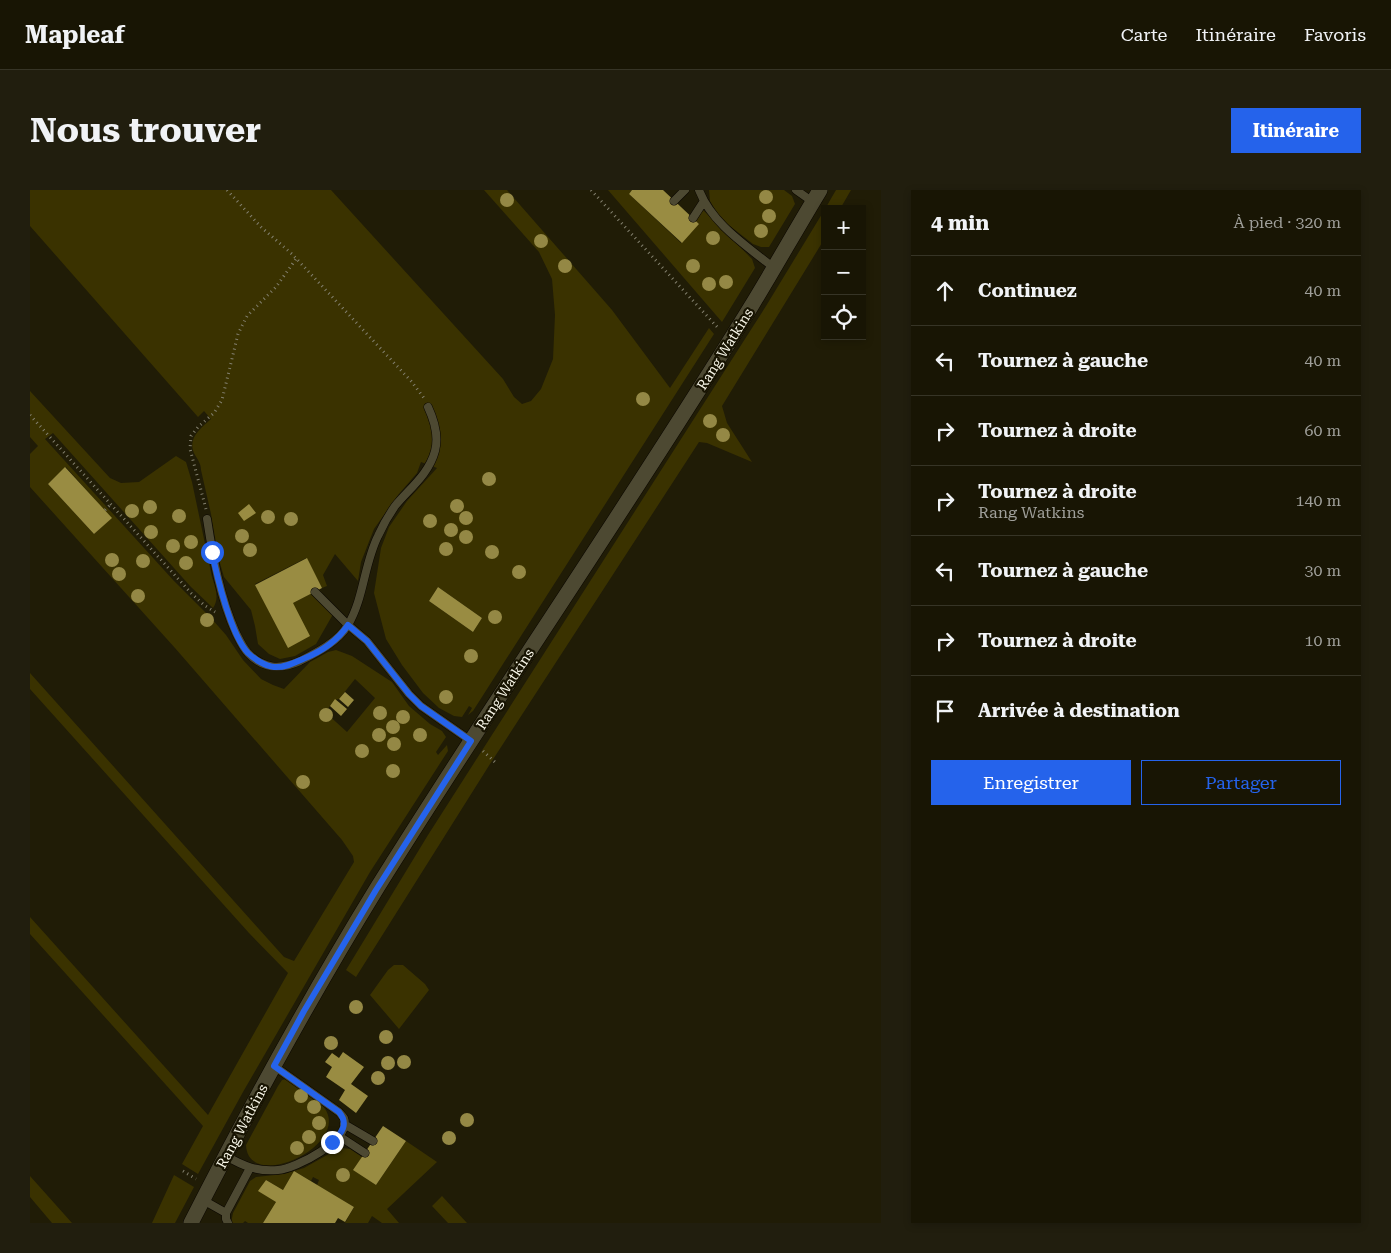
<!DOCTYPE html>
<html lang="fr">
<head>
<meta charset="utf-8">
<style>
  :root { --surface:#181504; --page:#211e0e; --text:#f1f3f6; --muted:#9f9f9a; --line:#363426; --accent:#2563eb }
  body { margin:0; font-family:"Roboto Serif",serif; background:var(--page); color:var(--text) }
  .controls { position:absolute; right:15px; top:15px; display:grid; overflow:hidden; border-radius:0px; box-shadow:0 2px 8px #0003 }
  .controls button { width:45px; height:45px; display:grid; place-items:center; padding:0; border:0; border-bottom:1px solid var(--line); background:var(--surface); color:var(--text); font:25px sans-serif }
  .stop { position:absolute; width:15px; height:15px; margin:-11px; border:4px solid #2563eb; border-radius:50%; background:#fff }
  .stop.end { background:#2563eb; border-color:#fff; box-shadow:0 1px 5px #0008 }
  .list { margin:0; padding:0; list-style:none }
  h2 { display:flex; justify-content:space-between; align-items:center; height:65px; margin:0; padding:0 20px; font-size:21px }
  h2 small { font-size:16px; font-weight:400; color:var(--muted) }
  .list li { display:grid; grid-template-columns:32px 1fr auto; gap:15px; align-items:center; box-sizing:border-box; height:70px; padding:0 20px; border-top:1px solid var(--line) }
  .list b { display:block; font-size:19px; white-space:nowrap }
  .list p { margin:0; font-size:16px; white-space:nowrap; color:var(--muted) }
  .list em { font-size:16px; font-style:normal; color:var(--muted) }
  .actions { display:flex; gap:10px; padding:15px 20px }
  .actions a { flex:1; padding:11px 0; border:1px solid var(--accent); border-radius:0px; text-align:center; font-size:18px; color:var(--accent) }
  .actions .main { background:var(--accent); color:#fff }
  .icon { flex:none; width:28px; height:28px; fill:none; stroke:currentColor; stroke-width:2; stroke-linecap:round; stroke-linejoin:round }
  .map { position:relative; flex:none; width:851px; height:1033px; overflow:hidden; border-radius:0px }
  header { display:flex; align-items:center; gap:30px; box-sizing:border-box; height:70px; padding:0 25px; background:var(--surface); border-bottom:1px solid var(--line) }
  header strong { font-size:24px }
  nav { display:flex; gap:28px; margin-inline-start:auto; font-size:18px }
  .intro { display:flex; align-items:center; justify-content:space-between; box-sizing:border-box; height:120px; padding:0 30px }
  h1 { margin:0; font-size:35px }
  .button { padding:12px 22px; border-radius:0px; background:var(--accent); color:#fff; font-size:18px; font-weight:700 }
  main { display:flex; gap:30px; padding:0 30px }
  aside { flex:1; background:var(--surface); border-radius:0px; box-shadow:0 2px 8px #0003 }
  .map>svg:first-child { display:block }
  .green { fill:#3a3200; fill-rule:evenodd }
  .building { fill:#998c42 }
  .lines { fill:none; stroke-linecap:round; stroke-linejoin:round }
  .lane-casing { stroke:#0a0600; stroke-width:9 }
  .secondary-casing { stroke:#0a0600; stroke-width:16 }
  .path { stroke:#84816f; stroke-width:3; stroke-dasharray:1 4; stroke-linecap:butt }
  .lane { stroke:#4d4932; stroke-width:8 }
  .secondary { stroke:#4d4932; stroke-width:15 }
  .tree { fill:#948845 }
  .route { stroke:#2563eb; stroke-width:6 }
  .labels { text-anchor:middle; stroke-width:4.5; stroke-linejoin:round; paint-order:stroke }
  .street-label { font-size:14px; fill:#f6f4e6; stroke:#171301 }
</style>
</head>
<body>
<header>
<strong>Mapleaf</strong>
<nav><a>Carte</a><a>Itinéraire</a><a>Favoris</a></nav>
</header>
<div class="intro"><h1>Nous trouver</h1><a class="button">Itinéraire</a></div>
<main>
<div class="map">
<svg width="851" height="1033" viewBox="0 0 851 1033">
  <rect width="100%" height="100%" fill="#201c06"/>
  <path class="green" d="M 0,0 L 301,0 L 473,189 L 484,207 L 492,214 L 501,211 L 511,199 L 523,169 L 525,125 L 522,89 L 509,62 L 454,0 L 477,0 L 582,120 L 640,198 L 679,138 L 684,144 L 443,521 L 438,525 L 442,518 L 439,516 L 432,527 L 424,526 L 409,518 L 393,503 L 372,475 L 356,449 L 344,403 L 351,358 L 359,337 L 377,311 L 407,278 L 391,272 L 387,283 L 368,305 L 344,339 L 331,372 L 328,391 L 305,364 L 293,385 L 297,396 L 292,398 L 276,368 L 225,394 L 258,457 L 263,413 L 289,399 L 306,419 L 286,454 L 265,466 L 250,469 L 239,464 L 228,454 L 225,436 L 221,420 L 194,387 L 189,370 L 181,324 L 171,280 C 171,274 168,270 165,265 C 156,249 171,238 181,229 L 174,221 L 168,227 L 0,36 ZM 408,397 L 452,428 L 443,442 L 399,411 Z
    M 578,0 L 602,0 L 599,4 L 651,53 L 669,34 L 666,31 L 673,20 L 722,69 L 725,78 L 692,132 Z
    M 679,0 L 754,0 L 762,6 L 765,14 L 739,57 L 731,57 L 723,54 L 691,29 L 680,11 Z
    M 806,0 L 821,0 L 810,19 L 795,19 Z
    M 795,19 L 795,48 L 692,216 L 697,233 L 722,272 L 677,253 L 669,252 L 460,574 L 326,787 L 316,780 L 398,645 L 736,116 Z
    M 0,201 L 80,288 L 91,293 L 109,292 L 146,266 L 156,272 L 162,292 L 182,387 C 185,397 190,408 183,418 L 161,397 L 23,243 L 15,249 L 144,391 L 181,428 L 196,445 L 213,470 L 231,489 L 243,495 L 254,499 L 280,472 L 298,462 L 306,460 L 322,466 L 362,492 L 379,516 L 400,534 L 412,541 L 416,547 L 406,562 L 408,565 L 417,555 L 418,561 L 340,682 L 213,902 L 168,984 L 152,974 L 173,936 L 0,744 L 0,727 L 178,925 L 258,783 L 219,743 L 0,499 L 0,483 L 254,767 L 264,771 L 324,672 L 323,666 L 312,650 L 145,458 L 0,297 L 0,264 L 8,256 L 0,247 ZM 36,277 L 81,328 L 64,344 L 18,294 ZM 325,489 L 345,508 L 317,542 L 295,522 L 305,510 L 309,509 Z
    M 364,775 L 373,775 L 395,794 L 399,800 L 369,839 L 340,805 L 358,780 Z
    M 256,889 C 266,896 283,905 291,914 C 329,952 218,1005 216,955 L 248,896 L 252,890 Z
    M 376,951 L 407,972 L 357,1019 L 369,1033 L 352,1033 L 342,1026 L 338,1033 L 315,1033 L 324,1017 L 287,995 L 289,990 L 283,987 L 281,991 L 264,981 L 253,1000 L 236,990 L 229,1001 L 246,1012 L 233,1033 L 218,1033 L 215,1031 L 213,1033 L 201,1033 L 203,1023 L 220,991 L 226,987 L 254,984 L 274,978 L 306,960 L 312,958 L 320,959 L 332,967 L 324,980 L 346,995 Z
    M 144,985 L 164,997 L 145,1033 L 122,1033 Z
    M 0,986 L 42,1033 L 22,1033 L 0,1007 Z
    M 412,1006 L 437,1033 L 418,1033 L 402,1016 Z"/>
  <path class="building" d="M 602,0 L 633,0 L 669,34 L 652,53 L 599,4 Z
    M 35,277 L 82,328 L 64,344 L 18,294 Z
    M 219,314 L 226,323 L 214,331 L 208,323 Z
    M 277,368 L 292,398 L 263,413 L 280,446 L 258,458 L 225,395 Z
    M 408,397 L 452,428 L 443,442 L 399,411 Z
    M 315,502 L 324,510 L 318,517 L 309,509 Z
    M 305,509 L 317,519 L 311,526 L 300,516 Z
    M 313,862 L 334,877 L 321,894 L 338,906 L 326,923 L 309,910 L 315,900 L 296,887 L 302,877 L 295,872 L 302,863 L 309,868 Z
    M 353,936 L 376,951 L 346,995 L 323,980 Z
    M 264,981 L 324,1017 L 315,1032 L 308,1028 L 305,1033 L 233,1033 L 246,1012 L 228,1001 L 236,990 L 253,1000 Z"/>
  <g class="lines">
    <g class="lane-casing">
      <path id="lane" d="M 669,0 C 682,34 717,56 744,78
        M 766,0 L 783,12
        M 644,11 L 655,0
        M 663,28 L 674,11
        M 177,329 C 183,368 190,407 206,443 C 209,449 213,458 218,463 C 233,479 250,480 270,471 C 286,463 308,452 318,435 C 334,408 334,374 348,346 C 353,335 358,326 365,316 C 379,299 399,284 405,261 C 409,246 405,232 398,217
        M 285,402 L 318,435 L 337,451 L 379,504 L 391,516 L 441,551
        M 314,934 L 343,951
        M 309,946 L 335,963
        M 196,966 C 213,976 228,982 248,980 C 265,979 322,950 314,928 C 313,927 310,923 309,922 L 244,876
        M 173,1010 L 196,1023
        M 198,1033 L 196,1029 L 196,1023 L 220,978"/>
    </g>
    <g class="secondary-casing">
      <path id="secondary" d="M 161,1033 C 219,919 280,807 347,698 C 469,502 601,312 722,115 C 745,77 767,38 790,0"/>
    </g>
    <path class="path" d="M 197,0 L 231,37 L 262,64 L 381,191 L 394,208
      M 561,0 L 689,139
      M 0,225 L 161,403 L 174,415 L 185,422
      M 176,319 L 160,259 L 161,246 L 168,237 L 184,223 L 192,210 L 208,144 L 217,126 L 246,97 L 266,69
      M 75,320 L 80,315
      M 453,561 L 467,574
      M 153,981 L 166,989"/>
    <use href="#lane" class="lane"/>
    <use href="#secondary" class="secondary"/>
  </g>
  <g class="tree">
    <circle cx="736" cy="7" r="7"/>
    <circle cx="477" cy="10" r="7"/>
    <circle cx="739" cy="26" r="7"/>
    <circle cx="731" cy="41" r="7"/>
    <circle cx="683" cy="48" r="7"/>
    <circle cx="511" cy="51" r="7"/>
    <circle cx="535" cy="76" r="7"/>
    <circle cx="663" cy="76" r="7"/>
    <circle cx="696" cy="92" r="7"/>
    <circle cx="679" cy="94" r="7"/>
    <circle cx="613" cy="209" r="7"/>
    <circle cx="680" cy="231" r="7"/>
    <circle cx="693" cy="245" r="7"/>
    <circle cx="459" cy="289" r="7"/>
    <circle cx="427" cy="316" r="7"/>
    <circle cx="120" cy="317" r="7"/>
    <circle cx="102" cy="321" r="7"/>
    <circle cx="149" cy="326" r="7"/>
    <circle cx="238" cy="327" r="7"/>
    <circle cx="436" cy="328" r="7"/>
    <circle cx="261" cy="329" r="7"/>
    <circle cx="400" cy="331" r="7"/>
    <circle cx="421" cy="340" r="7"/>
    <circle cx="121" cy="342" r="7"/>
    <circle cx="212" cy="346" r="7"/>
    <circle cx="436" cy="347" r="7"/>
    <circle cx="161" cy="352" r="7"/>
    <circle cx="143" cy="356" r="7"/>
    <circle cx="416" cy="359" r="7"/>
    <circle cx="220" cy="360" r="7"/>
    <circle cx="462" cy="362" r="7"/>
    <circle cx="82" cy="370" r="7"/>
    <circle cx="113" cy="371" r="7"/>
    <circle cx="156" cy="373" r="7"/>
    <circle cx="489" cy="382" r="7"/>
    <circle cx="89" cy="384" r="7"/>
    <circle cx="108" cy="406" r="7"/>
    <circle cx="465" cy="427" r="7"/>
    <circle cx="177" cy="430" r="7"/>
    <circle cx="441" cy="466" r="7"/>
    <circle cx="416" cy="507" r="7"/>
    <circle cx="350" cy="523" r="7"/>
    <circle cx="296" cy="525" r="7"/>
    <circle cx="373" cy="527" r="7"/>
    <circle cx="363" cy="537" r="7"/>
    <circle cx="349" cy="545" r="7"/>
    <circle cx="390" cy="545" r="7"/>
    <circle cx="364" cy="554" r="7"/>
    <circle cx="332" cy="561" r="7"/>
    <circle cx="363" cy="581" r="7"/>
    <circle cx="273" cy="592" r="7"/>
    <circle cx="326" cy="817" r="7"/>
    <circle cx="356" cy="847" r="7"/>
    <circle cx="301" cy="853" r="7"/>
    <circle cx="374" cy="872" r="7"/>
    <circle cx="358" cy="873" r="7"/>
    <circle cx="348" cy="888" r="7"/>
    <circle cx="271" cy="906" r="7"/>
    <circle cx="284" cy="917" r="7"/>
    <circle cx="437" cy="930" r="7"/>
    <circle cx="289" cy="933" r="7"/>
    <circle cx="279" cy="947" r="7"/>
    <circle cx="419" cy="948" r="7"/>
    <circle cx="267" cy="958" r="7"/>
    <circle cx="313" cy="985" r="7"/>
  </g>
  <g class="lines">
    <path class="route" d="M 182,362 C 187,387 201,445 218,463 C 224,469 235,476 244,477 C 254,478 264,473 273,469 C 290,462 308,450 318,435 L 337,451 L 379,504 L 391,516 L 441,551 L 346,700 L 274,821 L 244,876 L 309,922 C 319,934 312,943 302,952"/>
  </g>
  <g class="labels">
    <g class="street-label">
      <text transform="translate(695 159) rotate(-58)" y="5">Rang Watkins</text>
      <text transform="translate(475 499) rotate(-57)" y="5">Rang Watkins</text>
      <text transform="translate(212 936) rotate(-62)" y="5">Rang Watkins</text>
    </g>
  </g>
</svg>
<div class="controls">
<button>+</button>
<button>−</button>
<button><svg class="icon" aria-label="locate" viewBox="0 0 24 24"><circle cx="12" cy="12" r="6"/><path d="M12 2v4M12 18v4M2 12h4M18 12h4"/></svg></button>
</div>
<div class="stop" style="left:182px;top:362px"></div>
<div class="stop end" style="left:302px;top:952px"></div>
</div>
<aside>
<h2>4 min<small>À pied · 320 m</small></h2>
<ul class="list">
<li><svg class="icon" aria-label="ahead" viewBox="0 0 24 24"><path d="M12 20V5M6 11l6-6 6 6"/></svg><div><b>Continuez</b></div><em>40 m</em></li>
<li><svg class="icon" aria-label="left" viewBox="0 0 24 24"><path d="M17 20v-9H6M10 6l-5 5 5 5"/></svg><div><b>Tournez à gauche</b></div><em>40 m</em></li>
<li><svg class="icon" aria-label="right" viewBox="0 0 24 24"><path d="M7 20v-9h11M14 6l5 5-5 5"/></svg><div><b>Tournez à droite</b></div><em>60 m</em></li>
<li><svg class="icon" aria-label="right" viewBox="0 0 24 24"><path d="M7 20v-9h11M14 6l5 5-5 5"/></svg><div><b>Tournez à droite</b><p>Rang Watkins</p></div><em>140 m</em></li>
<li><svg class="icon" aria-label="left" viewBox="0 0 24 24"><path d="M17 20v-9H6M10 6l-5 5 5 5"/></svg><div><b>Tournez à gauche</b></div><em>30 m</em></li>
<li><svg class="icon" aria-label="right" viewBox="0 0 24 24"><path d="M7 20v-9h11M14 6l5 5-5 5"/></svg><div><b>Tournez à droite</b></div><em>10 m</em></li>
<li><svg class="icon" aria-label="arrive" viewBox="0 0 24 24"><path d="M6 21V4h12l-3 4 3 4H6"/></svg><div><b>Arrivée à destination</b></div></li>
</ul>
<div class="actions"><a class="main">Enregistrer</a><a>Partager</a></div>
</aside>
</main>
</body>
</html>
